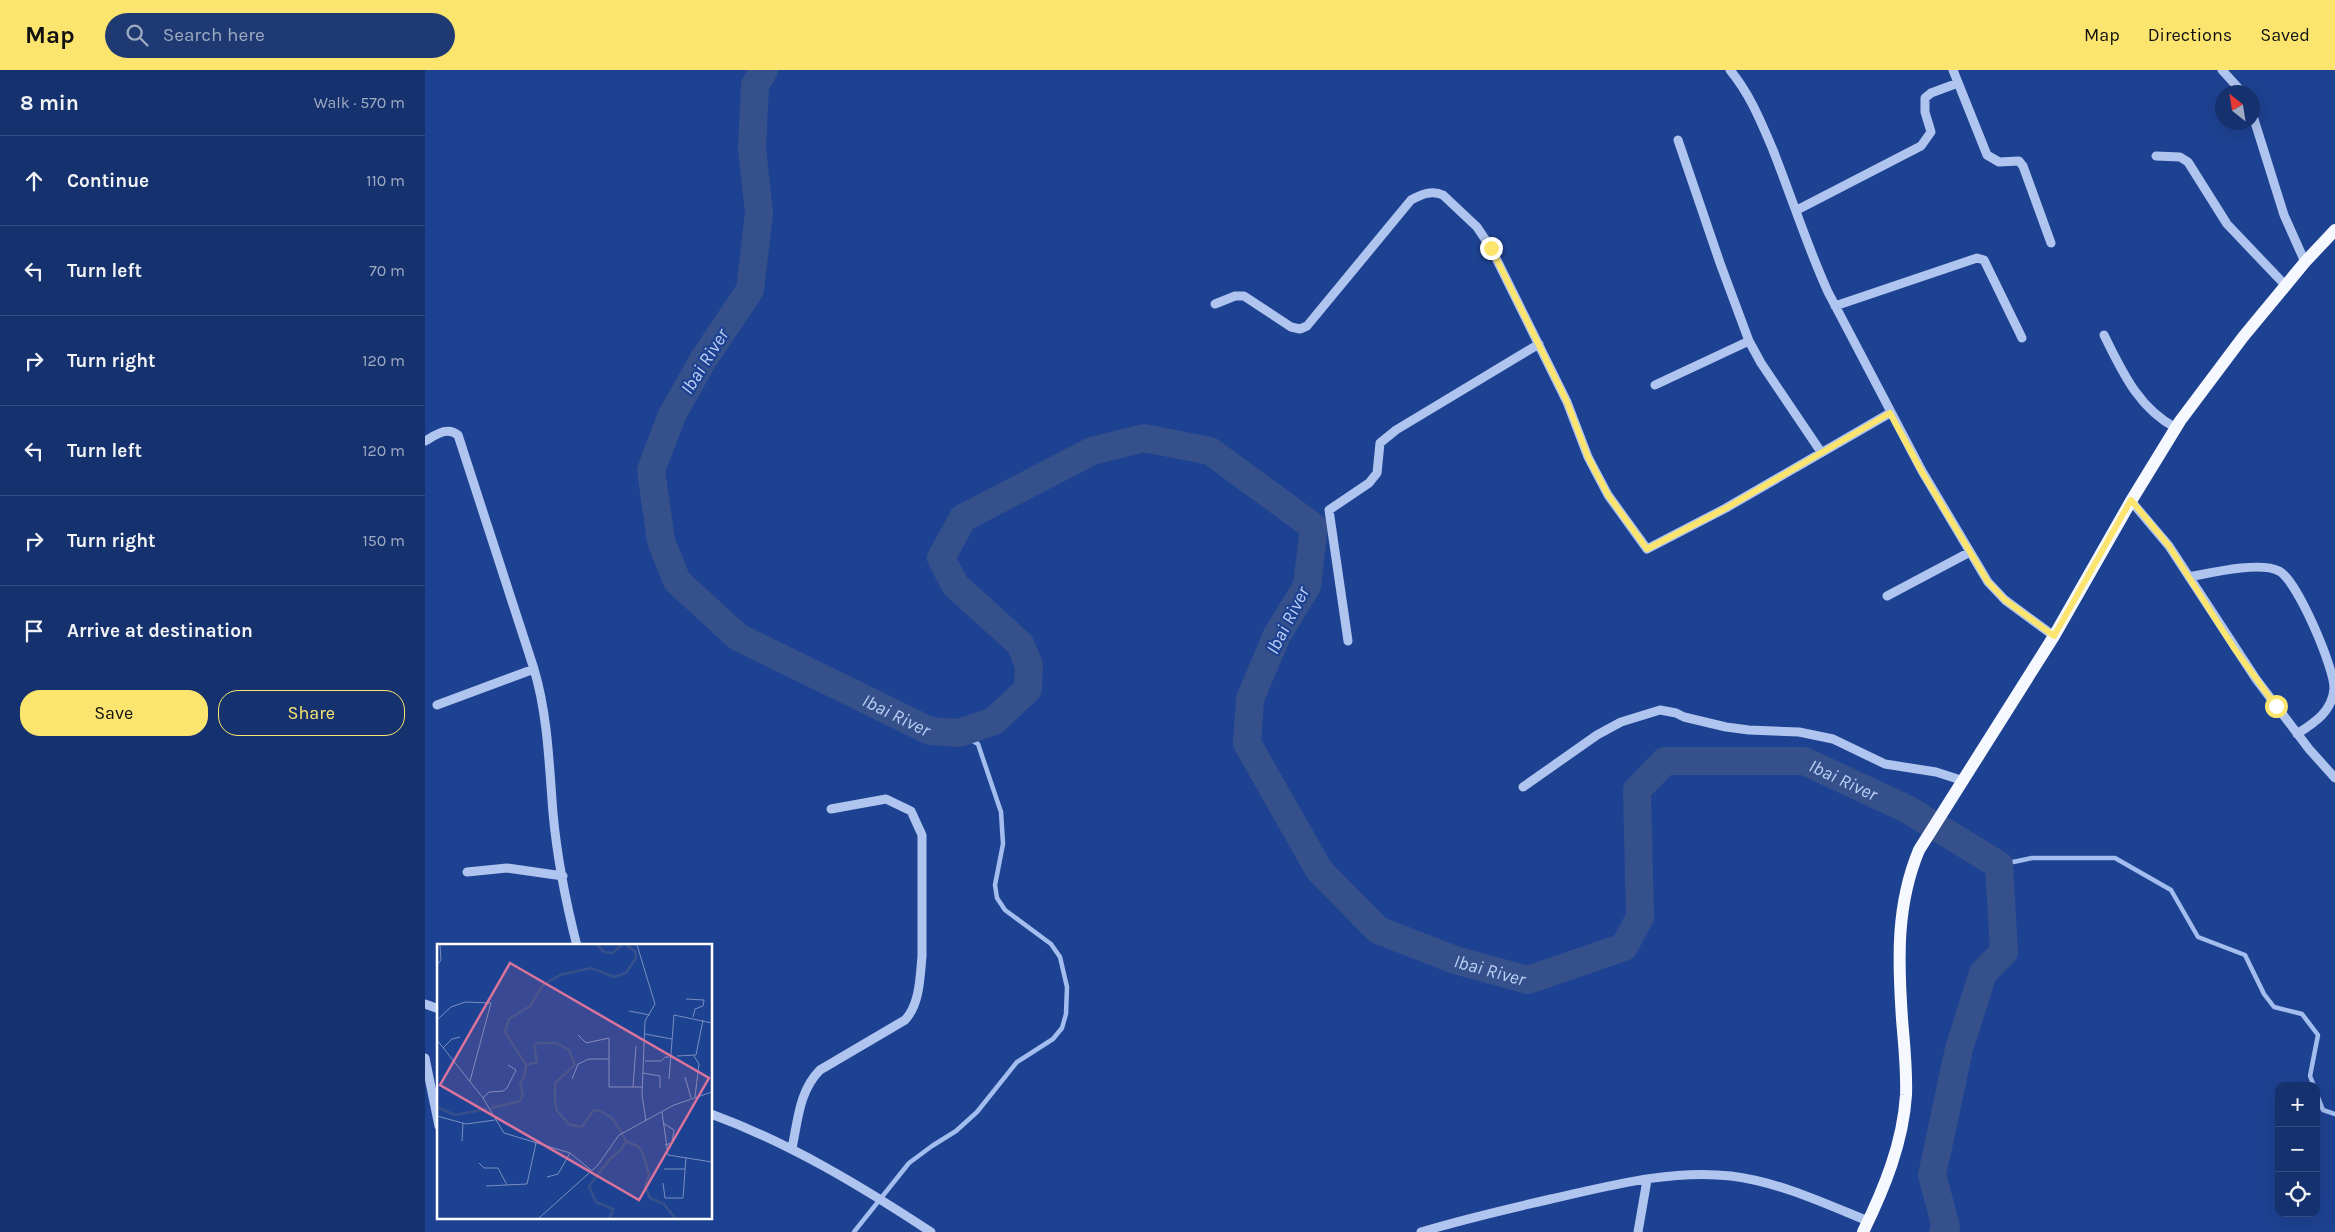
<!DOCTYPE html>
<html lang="en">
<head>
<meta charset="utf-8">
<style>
  :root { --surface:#16326e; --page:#1f3a73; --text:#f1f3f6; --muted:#9eaac2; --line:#354d81; --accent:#fce56f }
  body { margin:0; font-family:Karla,sans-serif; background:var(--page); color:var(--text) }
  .controls { position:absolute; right:15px; bottom:15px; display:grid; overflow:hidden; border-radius:10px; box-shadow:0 5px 20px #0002 }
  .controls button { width:45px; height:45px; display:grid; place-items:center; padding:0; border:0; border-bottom:1px solid var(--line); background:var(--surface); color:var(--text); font:25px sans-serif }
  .compass { position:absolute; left:1790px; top:15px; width:45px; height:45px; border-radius:50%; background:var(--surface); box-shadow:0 5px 20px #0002; rotate:330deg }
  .stop { position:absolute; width:15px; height:15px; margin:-11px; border:4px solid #fce56f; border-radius:50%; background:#fff }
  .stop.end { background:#fce56f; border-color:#fff; box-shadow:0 1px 5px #0008 }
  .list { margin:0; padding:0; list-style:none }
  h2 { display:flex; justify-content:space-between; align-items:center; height:65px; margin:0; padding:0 20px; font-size:21px }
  h2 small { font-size:16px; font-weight:400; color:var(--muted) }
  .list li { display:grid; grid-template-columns:32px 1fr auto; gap:15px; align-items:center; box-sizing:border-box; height:90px; padding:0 20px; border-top:1px solid var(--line) }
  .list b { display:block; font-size:19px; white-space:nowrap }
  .list em { font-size:16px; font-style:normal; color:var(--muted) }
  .actions { display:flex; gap:10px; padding:15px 20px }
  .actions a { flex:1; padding:11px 0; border:1px solid var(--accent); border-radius:20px; text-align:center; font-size:18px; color:var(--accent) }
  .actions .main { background:var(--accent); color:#111 }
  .icon { flex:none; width:28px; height:28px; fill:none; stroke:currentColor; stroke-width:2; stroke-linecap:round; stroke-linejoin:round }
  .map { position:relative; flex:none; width:1910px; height:1162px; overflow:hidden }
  header { display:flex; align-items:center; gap:30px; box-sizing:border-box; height:70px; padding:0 25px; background:var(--accent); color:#111 }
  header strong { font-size:24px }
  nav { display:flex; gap:28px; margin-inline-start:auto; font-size:18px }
  .search { width:350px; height:45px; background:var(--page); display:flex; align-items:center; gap:12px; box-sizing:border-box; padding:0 18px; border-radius:28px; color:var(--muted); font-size:19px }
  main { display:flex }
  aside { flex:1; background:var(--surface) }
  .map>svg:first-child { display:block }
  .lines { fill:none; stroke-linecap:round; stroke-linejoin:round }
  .stream { stroke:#a3bdef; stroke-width:4.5 }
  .river { stroke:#36508b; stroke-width:28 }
  .minor { stroke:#afc4ee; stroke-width:9 }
  .major { stroke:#f6f8ff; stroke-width:12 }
  .route { stroke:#fce56f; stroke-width:6 }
  .labels { text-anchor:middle; stroke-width:4.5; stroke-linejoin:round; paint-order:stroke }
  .water-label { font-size:19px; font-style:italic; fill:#bbcef5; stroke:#1e4292 }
  .inset-river { fill:none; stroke:#36508b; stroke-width:2.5 }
  .inset-road { fill:none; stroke:#788ebe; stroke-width:1 }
  .view { fill:#da749d; fill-opacity:0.15; stroke:#da749d; stroke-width:2.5 }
  .inset-edge { fill:none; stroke:#fff; stroke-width:2.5 }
</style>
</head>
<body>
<header>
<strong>Map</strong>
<div class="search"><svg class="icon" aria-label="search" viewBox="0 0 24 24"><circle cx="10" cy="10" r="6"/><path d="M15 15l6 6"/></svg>Search here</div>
<nav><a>Map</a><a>Directions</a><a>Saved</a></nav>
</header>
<main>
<aside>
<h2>8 min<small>Walk · 570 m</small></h2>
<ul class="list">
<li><svg class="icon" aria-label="ahead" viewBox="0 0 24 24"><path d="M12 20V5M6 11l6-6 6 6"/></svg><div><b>Continue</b></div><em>110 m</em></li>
<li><svg class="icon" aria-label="left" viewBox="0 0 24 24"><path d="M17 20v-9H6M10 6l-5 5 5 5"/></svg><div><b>Turn left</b></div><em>70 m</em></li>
<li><svg class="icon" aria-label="right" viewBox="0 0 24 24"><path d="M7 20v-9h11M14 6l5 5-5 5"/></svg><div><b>Turn right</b></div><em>120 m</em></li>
<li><svg class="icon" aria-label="left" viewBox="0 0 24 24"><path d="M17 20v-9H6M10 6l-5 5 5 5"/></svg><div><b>Turn left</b></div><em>120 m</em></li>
<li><svg class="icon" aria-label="right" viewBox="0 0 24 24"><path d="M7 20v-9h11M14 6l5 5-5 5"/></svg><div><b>Turn right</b></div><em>150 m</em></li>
<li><svg class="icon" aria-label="arrive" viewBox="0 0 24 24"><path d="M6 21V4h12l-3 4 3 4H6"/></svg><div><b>Arrive at destination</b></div></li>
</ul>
<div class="actions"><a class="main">Save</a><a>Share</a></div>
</aside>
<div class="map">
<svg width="1910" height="1162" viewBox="0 0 1910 1162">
  <rect width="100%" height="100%" fill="#1e4292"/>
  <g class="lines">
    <path class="stream" d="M 1574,795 L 1607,788 L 1690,788 L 1746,820 L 1773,867 L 1820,885 L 1839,924 L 1849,937 L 1877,944 L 1893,965 L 1885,1006 L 1889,1016
      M 1891,1022 L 1898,1040 L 1910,1044
      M 429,1162 L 484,1093 L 507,1076 L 531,1061 L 552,1042 L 592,992 L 628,969 L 637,958 L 641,944 L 642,917 L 635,887 L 626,874 L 580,840 L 572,828 L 570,815 L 578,774 L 576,742 L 553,674 L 534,663"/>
    <path class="river" id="s1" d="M 339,0 L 330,15 L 327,78 L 334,143 L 325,220 L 278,290 L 247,345 L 226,400 L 236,471 L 252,511 L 313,567 L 505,661 L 534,663 L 569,651 L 603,619 L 604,595 L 595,574 L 530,515 L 516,488 L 538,448 L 667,381 L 719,368 L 785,381 L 889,457 L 882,516 L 852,565 L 825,629 L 822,673 L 894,800 L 953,860 L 1030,890 L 1103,910 L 1199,877 L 1215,847 L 1212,720 L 1240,691 L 1379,691 L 1482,739 L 1574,795 L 1579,882 L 1558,903 L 1534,979 L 1507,1105 L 1521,1157 L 1518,1162"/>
    <path class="minor" d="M 1305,0 C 1325,24 1336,52 1348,80 C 1367,128 1382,176 1403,222 L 1497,401 L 1563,512 L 1580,530 L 1629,566
      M 1528,0 L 1562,85 L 1574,92 L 1594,91 L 1598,96 L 1626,173
      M 1797,0 L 1817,22
      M 1828,46 L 1859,145 L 1880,192
      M 1253,70 L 1295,193 L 1324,271 L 1336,293 L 1396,382
      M 1731,86 L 1755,87 L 1763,92 L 1802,154 L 1861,216
      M 1372,140 L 1496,76 L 1506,62 L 1500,42 L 1500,28 L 1506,23 L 1533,13
      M 790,234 L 810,226 L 819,226 L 866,257 L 875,259 L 882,256 L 986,130 C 997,124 1007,120 1018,125 L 1052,157 L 1066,178 L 1142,332 L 1163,387 L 1183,425 L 1222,479 L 1301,438 L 1465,343
      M 1410,236 L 1552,188 L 1559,190 L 1561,194 L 1597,268
      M 1679,265 C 1697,301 1713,338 1751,358
      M 1230,315 L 1324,271
      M 0,371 C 11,365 22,356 33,365 L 109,599 C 123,646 124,694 128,743 C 132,787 141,833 152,876
      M 1706,431 L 1744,476 L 1831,609 L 1884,679 L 1910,708
      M 1764,507 C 1785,503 1835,491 1854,501 C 1872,510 1910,599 1909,619 C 1907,642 1889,653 1872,664
      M 1462,526 L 1545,482
      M 923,571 L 904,440 L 944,413 L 952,403 L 955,373 L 971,360 L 1114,274
      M 12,635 L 109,599
      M 1098,717 L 1172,665 L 1196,652 L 1235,640 L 1251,643 L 1259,647 L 1301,657 L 1324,660 L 1374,662 L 1408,669 L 1460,694 L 1511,702 L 1539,711
      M 42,802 L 82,798 L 138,806
      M 0,934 L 14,939
      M 0,988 L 14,1056
      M 286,1044 C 365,1073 436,1116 506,1162
      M 367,1078 C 373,1050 374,1021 395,1000 L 480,950 C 495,934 495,907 497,886 L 497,765 L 486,741 L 461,729 L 406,739
      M 996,1162 C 1039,1149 1082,1139 1126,1129 C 1184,1116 1246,1099 1306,1106 C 1354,1112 1399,1133 1443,1151
      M 1213,1162 L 1222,1110"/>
    <path class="major" d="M 1438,1162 C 1459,1119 1478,1073 1481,1025 C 1482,999 1479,974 1477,949 C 1473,890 1471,835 1494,780 L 1629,566 L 1706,431 L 1755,351 L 1818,267 L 1880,192 L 1910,160"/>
  </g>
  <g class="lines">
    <path class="route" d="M 1066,178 L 1142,332 L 1163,387 L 1183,425 L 1222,479 L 1301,438 L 1465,343 L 1497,402 L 1563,512 L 1580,530 L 1629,566 L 1706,430 L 1744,476 L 1809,578 L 1851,636"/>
  </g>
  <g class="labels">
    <g class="water-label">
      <text transform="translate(279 291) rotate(-58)" y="7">Ibai River</text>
      <text transform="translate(862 550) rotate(-63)" y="7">Ibai River</text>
      <text dy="7" stroke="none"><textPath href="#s1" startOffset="804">Ibai River</textPath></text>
      <text dy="7" stroke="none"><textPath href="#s1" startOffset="2664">Ibai River</textPath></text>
      <text dy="7" stroke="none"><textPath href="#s1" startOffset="2139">Ibai River</textPath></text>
    </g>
  </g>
  <g transform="translate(12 874)">
    <rect width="275" height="275" fill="#1e4292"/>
    <path class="inset-river" d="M 160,1 L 167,8 L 175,9 L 185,1M 0,163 L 18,171 L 50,165M 54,164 L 83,157 L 86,150 L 83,140 L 88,131 L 89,121M 189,197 L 202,203 L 206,210 L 212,231 L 208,242 L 213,254 L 227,260 L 238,274M 173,274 L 176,265 L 159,258 L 152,242 L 174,214 L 184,206 L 189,197 L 183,186 L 175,174 L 161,166 L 156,167 L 145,183 L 133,181 L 120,167 L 118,157 L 118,139 L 138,121 L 132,106 L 119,99 L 102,99 L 97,101 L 100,118 L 89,121 L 68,88 L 72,75 L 93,62 L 106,41 L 123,31 L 154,24 L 177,33 L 189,29 L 199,14 L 198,7 L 189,1"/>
    <path class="inset-road" d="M 200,1 L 218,60 L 208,77 L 205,151 L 209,177M 0,21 L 4,16 L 3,1M 249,55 L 267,56 L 266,62 L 258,65 L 256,73M 192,67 L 213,71M 0,76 L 14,63 L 28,58 L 54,59 L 33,137M 208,90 L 235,95M 141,91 L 149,99 L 172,94 L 172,143 L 205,143M 0,96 L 46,154 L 67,189 L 133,209 L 154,226M 6,104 L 15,95 L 23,93M 240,112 L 259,111 L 266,76M 257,112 L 262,120 L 258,153M 208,117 L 224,117 L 228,113 L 232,113M 206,129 L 223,132 L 223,144M 248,133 L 254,154M 135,135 L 141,120 L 152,115 L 172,115M 232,135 L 237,71 L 275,79M 196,143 L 199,102M 46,154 L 52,148 L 66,147 L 70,144 L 79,126 L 71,121M 225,168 L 231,211 L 275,218M 0,172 L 29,180 L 58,176M 226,179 L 237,186 L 235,199 L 228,201M 25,197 L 26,179M 42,219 L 47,224 L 61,224 L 70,241M 227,225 L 248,225M 110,233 L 121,230 L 133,209M 226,239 L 228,254 L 246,254 L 249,213M 49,242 L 90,240 L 99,199M 102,274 L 161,221 L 182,191 L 237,161 L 275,148"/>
    <path class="view" d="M 73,19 L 272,134 L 202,256 L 3,141 Z"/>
    <rect width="275" height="275" class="inset-edge"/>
  </g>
</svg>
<div class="controls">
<button>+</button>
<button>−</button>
<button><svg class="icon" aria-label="locate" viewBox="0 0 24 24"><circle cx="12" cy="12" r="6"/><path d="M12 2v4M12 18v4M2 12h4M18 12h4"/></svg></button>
</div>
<svg class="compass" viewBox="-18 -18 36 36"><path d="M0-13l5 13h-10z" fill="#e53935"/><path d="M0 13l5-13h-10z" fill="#9eaac2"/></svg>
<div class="stop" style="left:1851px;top:636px"></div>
<div class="stop end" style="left:1066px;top:178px"></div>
</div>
</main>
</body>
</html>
